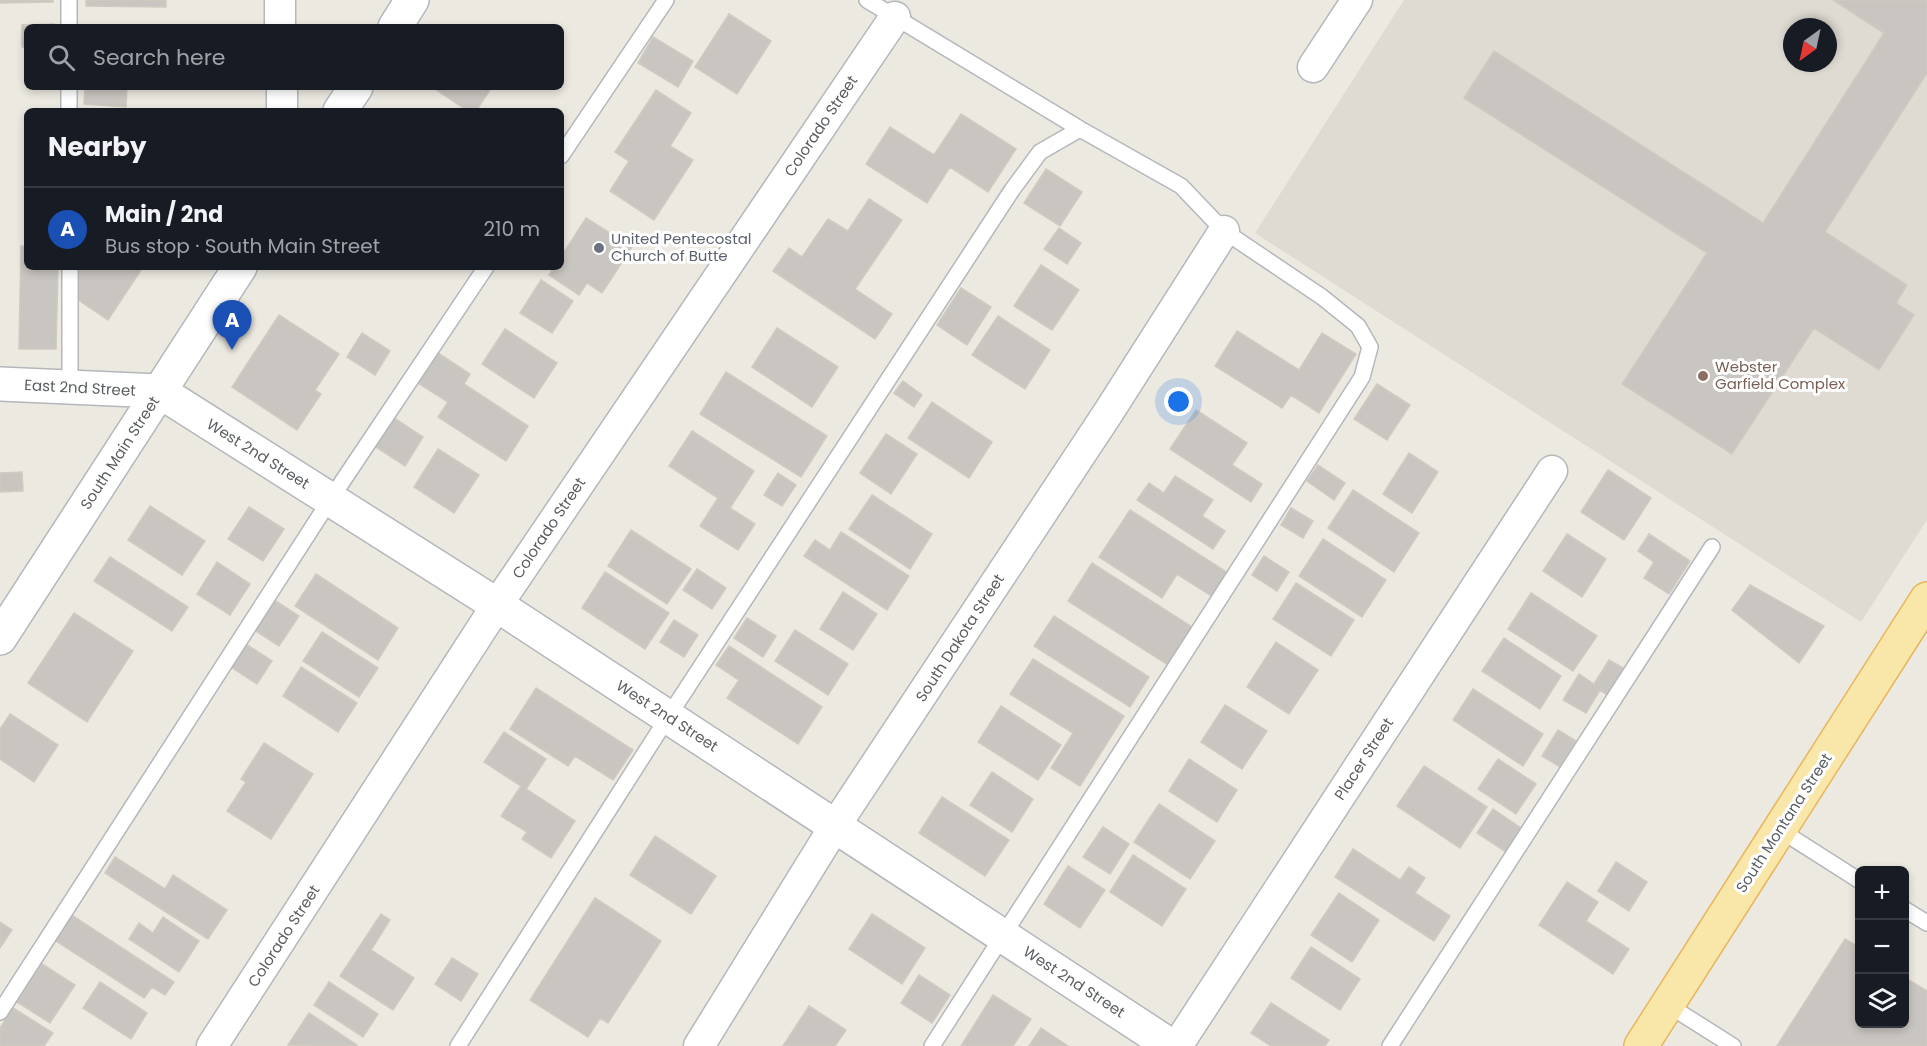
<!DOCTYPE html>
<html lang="en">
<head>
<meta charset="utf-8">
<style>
  :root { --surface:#171b24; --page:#20242c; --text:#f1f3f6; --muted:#9ea1a6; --line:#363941; --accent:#d93025 }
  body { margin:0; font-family:Poppins,sans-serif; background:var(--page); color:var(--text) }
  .controls { position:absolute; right:18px; bottom:18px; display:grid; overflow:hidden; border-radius:9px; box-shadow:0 3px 9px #0003 }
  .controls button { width:54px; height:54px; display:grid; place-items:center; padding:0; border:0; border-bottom:2px solid var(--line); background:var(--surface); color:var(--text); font:30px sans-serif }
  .compass { position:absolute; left:1783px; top:18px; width:54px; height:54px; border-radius:50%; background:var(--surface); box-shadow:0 3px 9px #0003; rotate:213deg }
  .you { position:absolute; left:1179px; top:402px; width:21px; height:21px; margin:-15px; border:4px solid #fff; border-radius:50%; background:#1a73e8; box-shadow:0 0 0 9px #1a73e833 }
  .badge { display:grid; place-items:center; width:39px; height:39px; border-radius:50%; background:var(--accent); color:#fff; font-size:20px; font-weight:700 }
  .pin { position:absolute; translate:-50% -50px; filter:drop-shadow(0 2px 3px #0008) }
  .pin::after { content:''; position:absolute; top:32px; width:21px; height:18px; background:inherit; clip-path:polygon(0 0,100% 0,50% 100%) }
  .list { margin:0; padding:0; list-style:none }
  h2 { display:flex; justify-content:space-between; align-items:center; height:78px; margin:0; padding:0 24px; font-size:26px }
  h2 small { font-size:20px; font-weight:400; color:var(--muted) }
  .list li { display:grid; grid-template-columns:39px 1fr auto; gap:18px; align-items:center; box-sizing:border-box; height:84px; padding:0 24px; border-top:2px solid var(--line) }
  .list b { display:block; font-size:22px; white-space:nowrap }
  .list p { margin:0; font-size:20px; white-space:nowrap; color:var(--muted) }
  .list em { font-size:20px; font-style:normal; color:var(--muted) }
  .icon { flex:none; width:33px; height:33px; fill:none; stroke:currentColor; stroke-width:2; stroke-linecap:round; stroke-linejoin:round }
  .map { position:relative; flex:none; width:1927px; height:1046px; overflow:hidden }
  .search { position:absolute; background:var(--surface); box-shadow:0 3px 9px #0003; left:24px; top:24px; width:540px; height:66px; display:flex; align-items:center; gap:15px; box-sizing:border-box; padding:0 21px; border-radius:9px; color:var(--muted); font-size:22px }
  .panel { position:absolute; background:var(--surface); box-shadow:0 3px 9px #0003; left:24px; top:108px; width:540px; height:162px; border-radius:9px }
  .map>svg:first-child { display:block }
  .education { fill:#dfdad2; fill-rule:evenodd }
  .building { fill:#c9c5c0; stroke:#d0cac0; stroke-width:1.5 }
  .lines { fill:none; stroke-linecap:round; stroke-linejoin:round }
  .lane-casing { stroke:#b4b7bb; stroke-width:18 }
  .street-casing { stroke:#b4b7bb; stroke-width:33 }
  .secondary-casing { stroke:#b3b7bb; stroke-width:36 }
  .primary-casing { stroke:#e8b65e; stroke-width:36 }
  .lane { stroke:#fff; stroke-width:15 }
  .street { stroke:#fff; stroke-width:30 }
  .secondary { stroke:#fff; stroke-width:33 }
  .primary { stroke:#f9e6a9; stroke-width:33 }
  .worship-dot { fill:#6b7280; stroke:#fff; stroke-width:2 }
  .education-dot { fill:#8d6e63; stroke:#fff; stroke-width:2 }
  .labels { text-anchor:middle; stroke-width:6; stroke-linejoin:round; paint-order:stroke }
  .street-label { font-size:15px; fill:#5a5e61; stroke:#fff }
  .worship-label { font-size:15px; fill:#5b616d; stroke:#fff; text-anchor:start }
  .education-label { font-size:15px; fill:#785e54; stroke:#fff; text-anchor:start }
</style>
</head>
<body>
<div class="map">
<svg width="1927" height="1046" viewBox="0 0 1927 1046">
  <rect width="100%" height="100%" fill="#ece9e1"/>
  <path class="education" d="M 1404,0 L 1927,0 L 1927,520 L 1861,622 L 1255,233 ZM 1792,27 L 1828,27 L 1828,63 L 1792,63 Z"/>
  <path class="building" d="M 0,0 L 53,0 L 53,2 L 0,3 Z
    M 86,0 L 166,0 L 166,7 L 86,6 Z
    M 1833,0 L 1927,0 L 1927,73 L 1825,232 L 1907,285 L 1896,303 L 1914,315 L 1879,370 L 1814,328 L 1732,454 L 1622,384 L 1707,253 L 1464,98 L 1494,51 L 1763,223 L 1884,33 Z
    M 729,14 L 771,41 L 737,94 L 695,67 Z
    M 54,24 L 54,27 L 27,27 L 27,47 L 22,47 L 22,25 Z
    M 653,37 L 693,61 L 678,87 L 638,63 Z
    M 85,87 L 127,87 L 126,107 L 84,104 Z
    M 432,87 L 492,87 L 476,111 L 468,111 Z
    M 656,90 L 691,113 L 670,146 L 693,160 L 654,220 L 610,191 L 629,161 L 615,152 Z
    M 961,114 L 1016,149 L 988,192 L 950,167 L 927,203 L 866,164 L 890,127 L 934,155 Z
    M 1046,169 L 1082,192 L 1060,226 L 1024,203 Z
    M 869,199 L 902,220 L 855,289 L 892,314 L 875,339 L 773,271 L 789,248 L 802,257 L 828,219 L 848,231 Z
    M 586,218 L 632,247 L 602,293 L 587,283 L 579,295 L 549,275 L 554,267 L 561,267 L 561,257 Z
    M 1059,228 L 1081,243 L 1067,264 L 1044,249 Z
    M 21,246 L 27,247 L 27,267 L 58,267 L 56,349 L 19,349 Z
    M 1041,265 L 1079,290 L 1052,330 L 1014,306 Z
    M 78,267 L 143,267 L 108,320 L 77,299 Z
    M 541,280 L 573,301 L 552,333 L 520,313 Z
    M 961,288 L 991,307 L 967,345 L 937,325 Z
    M 279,315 L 339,354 L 315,390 L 321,394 L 297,430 L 232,387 Z
    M 998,316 L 1050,350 L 1025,389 L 972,355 Z
    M 777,328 L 838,367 L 812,407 L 752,367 Z
    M 505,329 L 557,363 L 534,398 L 482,364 Z
    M 1237,331 L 1299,370 L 1322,333 L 1356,354 L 1319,413 L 1291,395 L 1282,408 L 1215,366 Z
    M 362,333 L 390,351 L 375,375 L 347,357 Z
    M 438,353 L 470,374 L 464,384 L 528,426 L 506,461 L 438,417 L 448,402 L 418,383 Z
    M 726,372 L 827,436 L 801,477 L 700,414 Z
    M 903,381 L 922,395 L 914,407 L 894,393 Z
    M 1377,384 L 1410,405 L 1387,440 L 1354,419 Z
    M 932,402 L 992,442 L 969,478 L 908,438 Z
    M 1196,410 L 1247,443 L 1232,465 L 1262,484 L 1251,502 L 1170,449 Z
    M 391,416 L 423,437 L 405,466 L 373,445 Z
    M 692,431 L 754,471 L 730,508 L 755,524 L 738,550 L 700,526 L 718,498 L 669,466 Z
    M 886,434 L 917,454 L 891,494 L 860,473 Z
    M 438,449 L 479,475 L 454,513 L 414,487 Z
    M 1409,453 L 1438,472 L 1412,513 L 1383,494 Z
    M 1318,465 L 1345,483 L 1334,500 L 1307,481 Z
    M 1608,470 L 1651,498 L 1624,540 L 1581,512 Z
    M 22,472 L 23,491 L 0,492 L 0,473 Z
    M 778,473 L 796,485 L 782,506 L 764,495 Z
    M 1175,476 L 1213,500 L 1202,516 L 1225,531 L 1213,549 L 1137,500 L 1149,483 L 1164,493 Z
    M 1353,490 L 1419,533 L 1394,572 L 1328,528 Z
    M 872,495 L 932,534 L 910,569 L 849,529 Z
    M 150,506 L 205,541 L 182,575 L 128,540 Z
    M 249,507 L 284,529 L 263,561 L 228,539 Z
    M 1291,508 L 1313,521 L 1303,538 L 1281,525 Z
    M 1130,510 L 1228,573 L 1213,597 L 1177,574 L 1162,598 L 1099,557 Z
    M 631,530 L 691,569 L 667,604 L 608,566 Z
    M 841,532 L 909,576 L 887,610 L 804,556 L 815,540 L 830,550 Z
    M 1567,534 L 1606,559 L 1582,597 L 1543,571 Z
    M 1649,534 L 1690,561 L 1669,594 L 1644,578 L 1654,562 L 1638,551 Z
    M 1323,539 L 1386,580 L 1362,617 L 1299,576 Z
    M 1264,556 L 1289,572 L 1277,591 L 1252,575 Z
    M 110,557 L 188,607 L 172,631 L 94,581 Z
    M 217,562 L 250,584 L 230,615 L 197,594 Z
    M 1092,563 L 1192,627 L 1168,665 L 1068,601 Z
    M 697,569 L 726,588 L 712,609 L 683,590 Z
    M 605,572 L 669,613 L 645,649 L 582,608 Z
    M 316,574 L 398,628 L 378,660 L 295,606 Z
    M 1296,583 L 1354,620 L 1331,656 L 1273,619 Z
    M 1750,585 L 1824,626 L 1799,663 L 1732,610 Z
    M 843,592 L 877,614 L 853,650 L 820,629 Z
    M 1531,593 L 1597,636 L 1573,671 L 1508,629 Z
    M 271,598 L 299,616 L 279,646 L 251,628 Z
    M 74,613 L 133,651 L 87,722 L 28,683 Z
    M 1054,616 L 1149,677 L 1130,707 L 1034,646 Z
    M 747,618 L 776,636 L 763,657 L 734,638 Z
    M 674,620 L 698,635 L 684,657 L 660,642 Z
    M 795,630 L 848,664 L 828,695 L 775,661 Z
    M 322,632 L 378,668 L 359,697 L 303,661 Z
    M 1504,638 L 1561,676 L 1540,709 L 1482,671 Z
    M 1276,642 L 1318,670 L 1289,714 L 1247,687 Z
    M 246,644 L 272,661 L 257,684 L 231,667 Z
    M 729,646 L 822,707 L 798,744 L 727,698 L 739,680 L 716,665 Z
    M 1033,659 L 1124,716 L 1080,786 L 1051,768 L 1073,733 L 1010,694 Z
    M 1609,660 L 1623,668 L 1607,695 L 1600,690 L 1586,713 L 1563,700 L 1579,674 L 1594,684 Z
    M 301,667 L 357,703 L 338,732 L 283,696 Z
    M 536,688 L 633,750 L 613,780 L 575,756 L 568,766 L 510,729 Z
    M 1473,689 L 1543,734 L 1523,766 L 1453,720 Z
    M 1225,705 L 1267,731 L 1242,769 L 1201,742 Z
    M 1001,706 L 1061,745 L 1038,780 L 978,742 Z
    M 10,714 L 58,745 L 34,782 L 0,759 L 0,729 Z
    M 1558,730 L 1576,741 L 1560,767 L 1542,756 Z
    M 504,732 L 546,759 L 526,789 L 575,821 L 551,858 L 522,839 L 527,832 L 501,816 L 521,786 L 484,762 Z
    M 264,743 L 313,774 L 271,839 L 227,811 L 246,782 L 241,779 Z
    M 1189,759 L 1237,790 L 1217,822 L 1169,791 Z
    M 1498,759 L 1536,784 L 1516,814 L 1478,789 Z
    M 1424,766 L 1487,807 L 1460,848 L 1397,806 Z
    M 992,772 L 1033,799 L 1012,832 L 970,805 Z
    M 942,797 L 1009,840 L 985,876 L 919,833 Z
    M 1159,804 L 1215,841 L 1190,879 L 1134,842 Z
    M 1493,809 L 1521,828 L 1506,852 L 1477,833 Z
    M 1103,827 L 1129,844 L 1110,874 L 1083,857 Z
    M 655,836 L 716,876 L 691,914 L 630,875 Z
    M 1353,849 L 1400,880 L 1409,867 L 1425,878 L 1415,893 L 1450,916 L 1434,941 L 1335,877 Z
    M 1133,855 L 1186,889 L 1162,926 L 1110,892 Z
    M 115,857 L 165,889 L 173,875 L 227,910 L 208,939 L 105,873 Z
    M 1616,862 L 1647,882 L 1629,911 L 1598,891 Z
    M 1068,866 L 1105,890 L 1080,928 L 1044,904 Z
    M 1567,882 L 1598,902 L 1586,921 L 1629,949 L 1613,974 L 1539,925 Z
    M 1339,893 L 1379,920 L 1352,962 L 1311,935 Z
    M 595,898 L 661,941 L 608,1023 L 600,1018 L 588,1037 L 530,1000 Z
    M 70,914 L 174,982 L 165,995 L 152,987 L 144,998 L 53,939 Z
    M 381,914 L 390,920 L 371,950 L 414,978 L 393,1010 L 340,976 Z
    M 872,914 L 925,948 L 902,984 L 849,949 Z
    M 163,917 L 199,941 L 179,972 L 129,939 L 139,923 L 153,933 Z
    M 0,922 L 12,930 L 0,948 Z
    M 1845,939 L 1860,948 L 1860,1024 L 1904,1024 L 1904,977 L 1927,991 L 1927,1046 L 1777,1046 Z
    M 1311,947 L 1360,979 L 1340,1010 L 1291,978 Z
    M 452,958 L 478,974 L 461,1001 L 435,984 Z
    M 42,964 L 75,985 L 50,1023 L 17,1002 Z
    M 919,975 L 950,995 L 932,1023 L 901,1003 Z
    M 100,982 L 147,1013 L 131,1039 L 83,1008 Z
    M 329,982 L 378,1014 L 363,1037 L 314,1005 Z
    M 993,995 L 1031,1019 L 1013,1046 L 961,1046 Z
    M 1271,1003 L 1329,1040 L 1325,1046 L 1271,1046 L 1251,1033 Z
    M 809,1006 L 846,1030 L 835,1046 L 783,1046 Z
    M 13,1008 L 53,1033 L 44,1046 L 0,1046 L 0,1028 Z
    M 309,1013 L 357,1045 L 356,1046 L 288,1045 Z
    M 1041,1028 L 1068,1046 L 1029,1046 Z"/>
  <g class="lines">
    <g class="lane-casing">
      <path id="lane" d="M 69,0 L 69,27
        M 867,0 L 1080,129 L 1181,186 L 1224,231 L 1322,297 L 1358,326 L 1370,347 L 1362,377 L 932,1046
        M 69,87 L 69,111
        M 561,156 L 666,0
        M 70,267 L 70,386
        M 1780,830 L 1860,881
        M 1904,909 L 1927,923
        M 1668,1005 L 1733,1046
        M 0,1012 L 330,500 L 486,267
        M 458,1046 L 668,717 L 1012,190 L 1040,152 L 1080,129
        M 1390,1046 L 1712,547"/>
    </g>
    <g class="street-casing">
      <path id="street" d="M 280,0 L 280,27
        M 1313,67 L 1357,0
        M 282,87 L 282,111
        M 212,1046 L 497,605 L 895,17
        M 699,1046 L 835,826 L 1108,413 L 1224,231
        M 1177,1046 L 1552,471"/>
    </g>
    <g class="secondary-casing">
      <path id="secondary" d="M 395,27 L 412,0
        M 340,111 L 356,87
        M 0,384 L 159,391 L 497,605 L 1171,1046
        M 0,638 L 240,267"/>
    </g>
    <g class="primary-casing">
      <path id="primary" d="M 1641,1046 L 1927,599"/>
    </g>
    <use href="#lane" class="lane"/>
    <use href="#street" class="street"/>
    <use href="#secondary" class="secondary"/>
    <use href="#primary" class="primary"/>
  </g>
  <circle class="worship-dot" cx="599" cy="248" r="6"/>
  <circle class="education-dot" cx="1703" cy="376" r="6"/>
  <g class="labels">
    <g class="street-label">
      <text transform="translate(821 126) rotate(-56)" y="5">Colorado Street</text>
      <text transform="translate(80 388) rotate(3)" y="5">East 2nd Street</text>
      <text transform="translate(120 453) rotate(-57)" y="5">South Main Street</text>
      <text transform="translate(258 454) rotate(32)" y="5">West 2nd Street</text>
      <text transform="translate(549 528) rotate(-56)" y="5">Colorado Street</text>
      <text transform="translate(960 638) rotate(-57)" y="5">South Dakota Street</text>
      <text transform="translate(667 716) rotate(33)" y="5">West 2nd Street</text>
      <text transform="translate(1364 759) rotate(-57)" y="5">Placer Street</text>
      <text transform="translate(1784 823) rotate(-57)" y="5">South Montana Street</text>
      <text transform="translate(284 936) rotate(-57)" y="5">Colorado Street</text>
      <text transform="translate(1074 982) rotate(33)" y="5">West 2nd Street</text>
    </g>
    <g class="worship-label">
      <text x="611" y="244">United Pentecostal<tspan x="611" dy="17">Church of Butte</tspan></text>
    </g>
    <g class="education-label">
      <text x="1715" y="372">Webster<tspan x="1715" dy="17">Garfield Complex</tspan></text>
    </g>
  </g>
</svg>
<div class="controls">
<button>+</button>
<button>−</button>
<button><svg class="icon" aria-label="layers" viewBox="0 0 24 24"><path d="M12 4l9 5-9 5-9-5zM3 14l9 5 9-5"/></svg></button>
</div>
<svg class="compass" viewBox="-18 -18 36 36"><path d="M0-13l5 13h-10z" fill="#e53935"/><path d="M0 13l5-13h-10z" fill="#9ea1a6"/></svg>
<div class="you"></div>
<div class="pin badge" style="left:232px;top:350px;background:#1a4fb4">A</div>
<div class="search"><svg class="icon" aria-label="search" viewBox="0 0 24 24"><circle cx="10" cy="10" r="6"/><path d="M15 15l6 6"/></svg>Search here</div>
<section class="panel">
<h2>Nearby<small></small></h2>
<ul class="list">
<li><span class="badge" style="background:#1a4fb4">A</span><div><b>Main / 2nd</b><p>Bus stop · South Main Street</p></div><em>210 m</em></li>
</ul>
</section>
</div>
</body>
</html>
